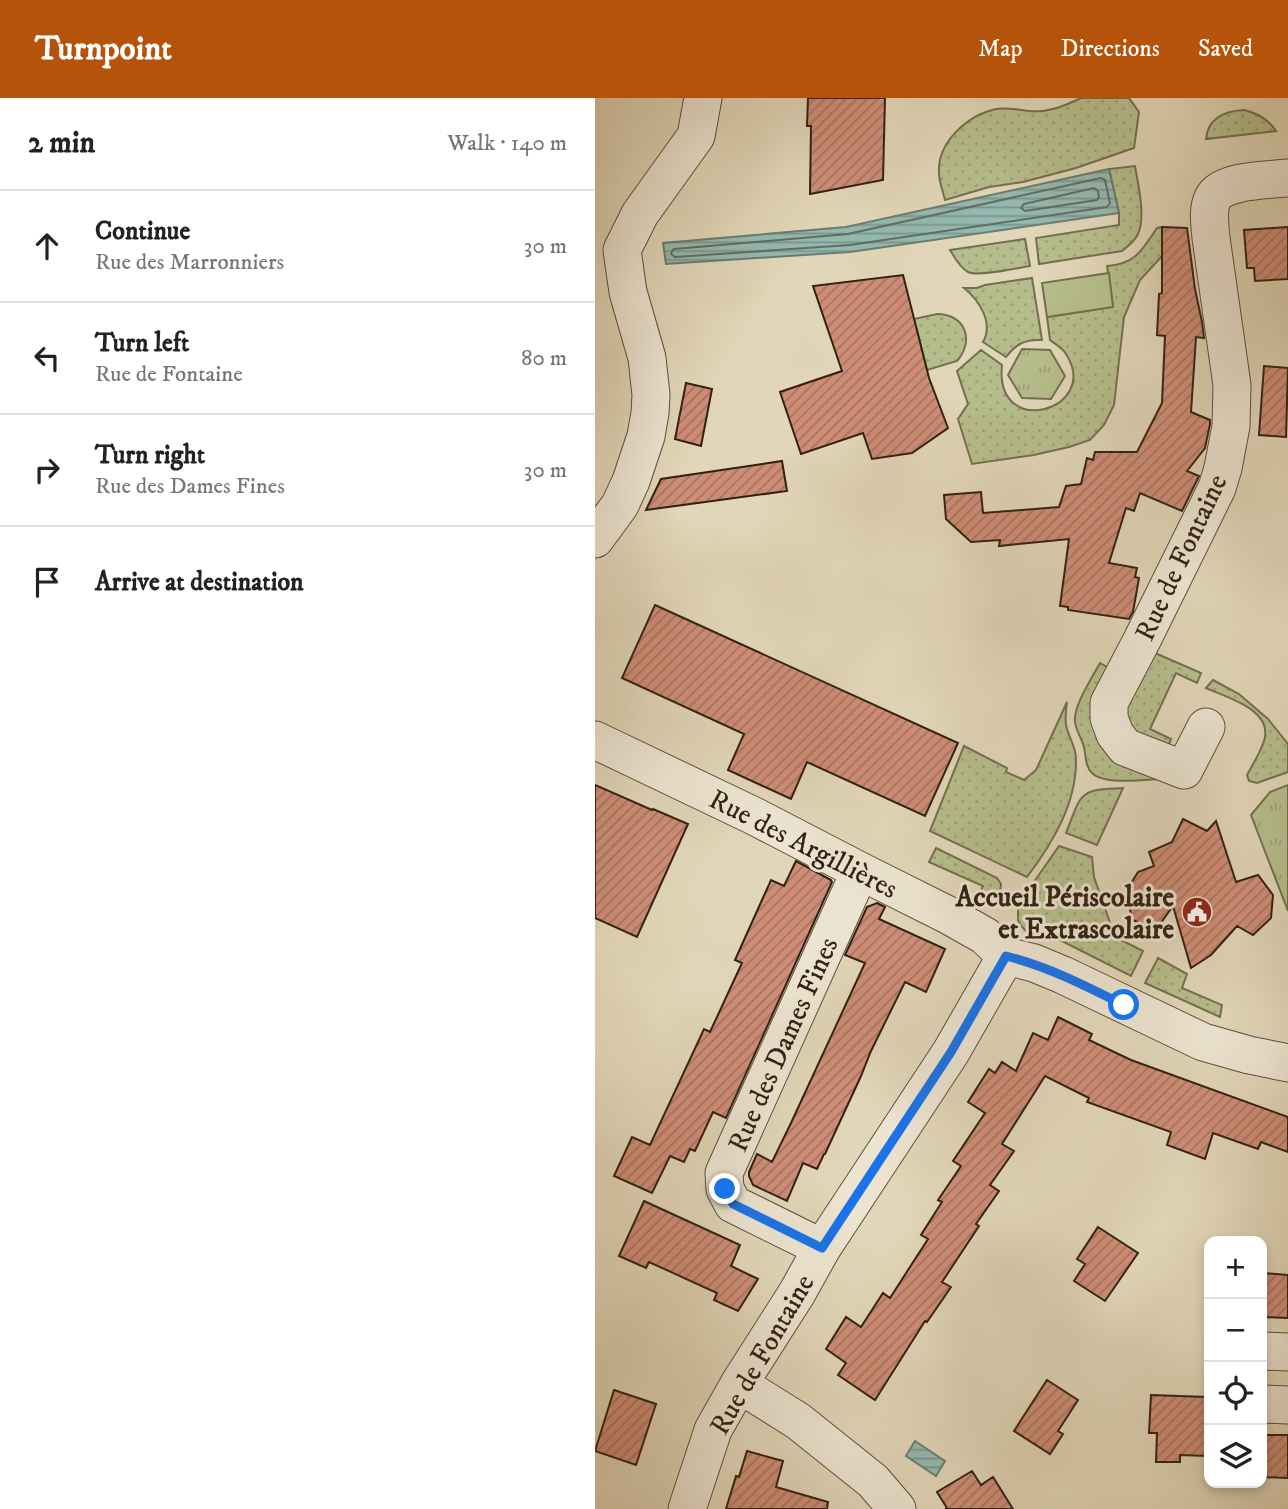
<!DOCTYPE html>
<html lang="en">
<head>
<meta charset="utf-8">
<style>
  :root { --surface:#fff; --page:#f6f6f6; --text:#222; --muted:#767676; --line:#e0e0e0; --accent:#b45309 }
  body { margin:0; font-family:"IM FELL DW Pica",serif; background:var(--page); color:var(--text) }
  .controls { position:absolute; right:21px; bottom:21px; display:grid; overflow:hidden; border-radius:14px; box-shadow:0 4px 10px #0003 }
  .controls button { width:63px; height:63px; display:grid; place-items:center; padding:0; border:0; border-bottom:2px solid var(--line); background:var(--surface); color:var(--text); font:35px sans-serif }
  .stop { position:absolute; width:21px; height:21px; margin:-16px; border:5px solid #1a73e8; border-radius:50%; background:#fff }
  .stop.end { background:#1a73e8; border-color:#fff; box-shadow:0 2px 7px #0008 }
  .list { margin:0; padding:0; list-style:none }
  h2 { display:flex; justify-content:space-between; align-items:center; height:91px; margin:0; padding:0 28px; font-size:30px }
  h2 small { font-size:23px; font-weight:400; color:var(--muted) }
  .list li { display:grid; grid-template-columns:46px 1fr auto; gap:21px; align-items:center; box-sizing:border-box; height:112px; padding:0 28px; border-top:2px solid var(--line) }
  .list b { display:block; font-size:26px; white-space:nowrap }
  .list p { margin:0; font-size:23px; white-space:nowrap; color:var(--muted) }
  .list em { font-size:23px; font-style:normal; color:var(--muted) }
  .icon { flex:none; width:38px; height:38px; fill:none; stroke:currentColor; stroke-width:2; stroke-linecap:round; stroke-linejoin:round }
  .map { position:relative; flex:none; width:693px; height:1411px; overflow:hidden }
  header { display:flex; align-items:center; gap:42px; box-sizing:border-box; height:98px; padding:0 35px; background:var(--accent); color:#fff }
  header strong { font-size:33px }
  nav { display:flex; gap:38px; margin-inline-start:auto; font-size:24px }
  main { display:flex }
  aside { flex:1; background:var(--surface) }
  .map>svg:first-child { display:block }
  .grass { fill:url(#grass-dots); stroke:#746f50; stroke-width:2 }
  .park { fill:url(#park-tufts); stroke:#746f50; stroke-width:2 }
  .garden { fill:#b6bd8c; stroke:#746f50; stroke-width:2 }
  .water { fill:url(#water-rules); stroke:#6c7c71; stroke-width:2 }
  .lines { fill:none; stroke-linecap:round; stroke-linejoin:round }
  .shore { stroke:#626d62; stroke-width:2 }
  .building { fill:url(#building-hatch); stroke:#312113; stroke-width:2 }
  .minor-casing { stroke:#5d4e3c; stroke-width:39 }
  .minor { stroke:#ece4d1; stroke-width:37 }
  .route { stroke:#1a73e8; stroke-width:9 }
  .labels { text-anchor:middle; stroke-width:6; stroke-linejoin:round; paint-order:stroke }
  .street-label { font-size:28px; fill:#312113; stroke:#ece4d1 }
  .poi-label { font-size:28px; font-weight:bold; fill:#312113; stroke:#ece4d1; text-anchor:end }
</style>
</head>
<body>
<header>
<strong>Turnpoint</strong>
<nav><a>Map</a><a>Directions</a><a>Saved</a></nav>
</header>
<main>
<aside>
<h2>2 min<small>Walk · 140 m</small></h2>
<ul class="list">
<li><svg class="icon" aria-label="ahead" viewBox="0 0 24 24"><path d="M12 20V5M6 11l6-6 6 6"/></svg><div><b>Continue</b><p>Rue des Marronniers</p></div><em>30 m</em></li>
<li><svg class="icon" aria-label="left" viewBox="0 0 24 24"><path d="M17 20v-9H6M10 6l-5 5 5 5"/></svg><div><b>Turn left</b><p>Rue de Fontaine</p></div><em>80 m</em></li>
<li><svg class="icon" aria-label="right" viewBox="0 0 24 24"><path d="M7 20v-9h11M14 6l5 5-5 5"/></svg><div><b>Turn right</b><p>Rue des Dames Fines</p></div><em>30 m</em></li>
<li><svg class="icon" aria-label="arrive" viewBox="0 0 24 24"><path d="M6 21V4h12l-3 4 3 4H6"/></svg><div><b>Arrive at destination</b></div></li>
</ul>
</aside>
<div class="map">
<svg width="693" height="1411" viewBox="0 0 693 1411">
  <defs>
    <pattern id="grass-dots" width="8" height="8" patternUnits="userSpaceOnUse" patternTransform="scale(1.75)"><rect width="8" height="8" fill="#b6bd8c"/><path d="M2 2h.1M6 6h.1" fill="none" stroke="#9da278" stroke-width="1.8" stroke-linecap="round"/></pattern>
    <pattern id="park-tufts" width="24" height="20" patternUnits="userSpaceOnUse" patternTransform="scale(1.75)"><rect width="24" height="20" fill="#b6bd8c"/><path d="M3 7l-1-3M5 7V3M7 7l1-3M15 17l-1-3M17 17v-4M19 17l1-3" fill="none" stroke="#9da278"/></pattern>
    <pattern id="water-rules" width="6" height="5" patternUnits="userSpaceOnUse" patternTransform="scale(1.75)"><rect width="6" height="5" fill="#94b9b0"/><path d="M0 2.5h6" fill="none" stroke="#79968e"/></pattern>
    <pattern id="building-hatch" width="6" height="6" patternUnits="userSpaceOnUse" patternTransform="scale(1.75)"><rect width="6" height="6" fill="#ce8d77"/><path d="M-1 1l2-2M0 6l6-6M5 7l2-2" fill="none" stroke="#a87360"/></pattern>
  </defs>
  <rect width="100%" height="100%" fill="#e1d6b8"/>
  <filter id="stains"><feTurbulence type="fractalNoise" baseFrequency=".00286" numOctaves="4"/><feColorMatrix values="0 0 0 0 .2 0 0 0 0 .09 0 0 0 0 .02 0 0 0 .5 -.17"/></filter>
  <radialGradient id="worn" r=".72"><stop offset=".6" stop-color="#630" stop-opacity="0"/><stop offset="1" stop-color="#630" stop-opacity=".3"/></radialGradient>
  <path class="grass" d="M 486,0 L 534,0 L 544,14 L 539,50 L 481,70 L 428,84 L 394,89 L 350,102 C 348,93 344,84 344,75 C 342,44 373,17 401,11 C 412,9 423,12 434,13 C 453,15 469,8 486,0 Z
    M 649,12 C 663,15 673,21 681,33 L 611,41 C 613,20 630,13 649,12 Z
    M 540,68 C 543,86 551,119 543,136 C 540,143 533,148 527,153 L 444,166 L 441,140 L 524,127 L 524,115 L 514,71 Z
    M 567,129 L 567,158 L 545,182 L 529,219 L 519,307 L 509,327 L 495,342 L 474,349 L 439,357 L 377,366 L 363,321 L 373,306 L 362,273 L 386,252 L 407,267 C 399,343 507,312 471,256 C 468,250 460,246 455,242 L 452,219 L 518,209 L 512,168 C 541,166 547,152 562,130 Z
    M 430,141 L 435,168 C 421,170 384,179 373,174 C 365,170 360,160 355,152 Z
    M 437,180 L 447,242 C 430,241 421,246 411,259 L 388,244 C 399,225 384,202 369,190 L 382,190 L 390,187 Z
    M 342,216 C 370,216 380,242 362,263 L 332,272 L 319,221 Z
    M 560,555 L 606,575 L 602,585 L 581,575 L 555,631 L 576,641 L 572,651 L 539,636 L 529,617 L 531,598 Z
    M 505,565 L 514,570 L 505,587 L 566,681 C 549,682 509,687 497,675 C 490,668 491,658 489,649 C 487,641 481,633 480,624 C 478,608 497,580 505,565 Z
    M 618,582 L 644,596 L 673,621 L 693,646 L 693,674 L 662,685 L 654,683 L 652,677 C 658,666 665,655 669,643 C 679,612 633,600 611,590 Z
    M 472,604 C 471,612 469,623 472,631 C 475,641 481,650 481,661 C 482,705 457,746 432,779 L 335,733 L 369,648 L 412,670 L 411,674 L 429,682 L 441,672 Z
    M 528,690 L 502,747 L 471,735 C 487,695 482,692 528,690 Z
    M 464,748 L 497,759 L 499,779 L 520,839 L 548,853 L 536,878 L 463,841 L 440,837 L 432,834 L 426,828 L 423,822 L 423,807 Z
    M 341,750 L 402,780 L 406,786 L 405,794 C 397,801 393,800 385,795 L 388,788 L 334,764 Z
    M 563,860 L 592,876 L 587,890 L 627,907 L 625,919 L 550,885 Z"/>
  <path class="park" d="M 427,251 L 455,252 L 470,278 L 456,301 L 427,300 L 413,277 Z
    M 693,687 L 693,813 L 656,717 L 675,694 Z"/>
  <path class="garden" d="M 514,175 L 518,209 L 452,219 L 447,185 Z"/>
  <path class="water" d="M 514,71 L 524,115 L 255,154 L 71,166 L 68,145 L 251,129 Z
    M 320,1343 L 350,1363 L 341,1378 L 311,1358 Z"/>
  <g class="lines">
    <path class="shore" d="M 506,80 L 510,82 L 515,105 L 512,109 L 255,147 L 80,159 L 76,156 L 77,153 L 79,151 L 253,136 Z
      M 499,90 L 503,93 L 504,99 L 502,102 L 430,113 L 426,110 L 429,106 Z"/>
  </g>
  <path class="building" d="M 213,0 L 290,0 L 288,82 L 215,96 L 216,28 L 212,28 Z
    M 567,129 L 592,130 L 600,191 L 607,224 L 609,240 L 601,239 L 596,314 L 615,322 L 615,326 L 610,350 L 592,373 L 604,378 L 587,413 L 545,395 L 539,413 L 531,410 L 514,465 L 542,470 L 540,479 L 544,480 L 538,514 L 534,521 L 473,512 L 473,509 L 465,508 L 474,441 L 404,448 L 405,442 L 376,444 L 351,421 L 349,397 L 386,394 L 388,415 L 464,409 L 471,388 L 486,386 L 492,360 L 498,362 L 500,354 L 542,354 L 567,305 L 570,238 L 562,237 L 564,196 L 567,195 Z
    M 693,129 L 693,181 L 660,183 L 659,170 L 652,170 L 649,132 Z
    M 308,177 L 334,280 L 353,330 L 317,355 L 277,361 L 268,335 L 206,356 L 185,294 L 247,273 L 218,188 Z
    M 669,268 L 693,270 L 691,339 L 664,337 Z
    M 91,285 L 117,291 L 106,348 L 80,341 Z
    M 187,363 L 192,393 L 51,412 L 66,381 Z
    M 60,507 L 363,645 L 330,718 L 212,664 L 196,701 L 133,672 L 149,636 L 27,580 Z
    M 0,687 L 57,712 L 58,711 L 93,726 L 42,839 L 0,820 Z
    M 588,721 L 612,733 L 621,723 L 641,784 L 663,777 L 678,797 L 676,820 L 658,837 L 642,828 L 616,857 L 596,870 L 578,808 L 560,833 L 538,822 L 530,795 L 543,774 L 559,768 L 554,754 L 577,744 Z
    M 201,763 L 236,782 L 237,784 L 131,1020 L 118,1014 L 100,1053 L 95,1051 L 89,1064 L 75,1058 L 57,1095 L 19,1078 L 37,1039 L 55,1047 L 109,931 L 115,934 L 147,865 L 140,862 L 176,782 L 189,788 Z
    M 282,805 L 290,809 L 284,821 L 350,851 L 331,894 L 310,884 L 276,953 L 266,978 L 230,1056 L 229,1056 L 222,1071 L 208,1065 L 192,1103 L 158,1087 L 154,1078 L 154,1074 L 162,1056 L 177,1064 L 196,1025 L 270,865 L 250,857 L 272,809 Z
    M 463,919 L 497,936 L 494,942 L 536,962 L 693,1019 L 693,1054 L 666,1044 L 663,1051 L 618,1035 L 610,1061 L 572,1047 L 576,1034 L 492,1004 L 494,1000 L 450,978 L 407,1046 L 419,1053 L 395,1087 L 404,1093 L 381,1126 L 384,1128 L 347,1184 L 356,1189 L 332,1224 L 330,1223 L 280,1302 L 243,1277 L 251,1265 L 231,1251 L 251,1219 L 266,1229 L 288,1195 L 295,1200 L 333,1141 L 326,1137 L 347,1104 L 343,1102 L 366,1068 L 358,1063 L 390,1015 L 373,1004 L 394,971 L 400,975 L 407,964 L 421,973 L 438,935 L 453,942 Z
    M 49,1103 L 145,1147 L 136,1168 L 163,1181 L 143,1213 L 119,1202 L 122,1195 L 54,1164 L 51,1170 L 24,1158 Z
    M 503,1129 L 543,1155 L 510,1203 L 479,1183 L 490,1166 L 482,1161 Z
    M 667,1175 L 693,1177 L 693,1220 L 667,1219 Z
    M 452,1282 L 483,1302 L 463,1333 L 468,1336 L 455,1356 L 419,1333 Z
    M 19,1292 L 61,1306 L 41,1367 L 0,1353 Z
    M 556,1297 L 611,1299 L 610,1334 L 614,1334 L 613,1358 L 585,1357 L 585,1364 L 561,1364 L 562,1335 L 554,1335 Z
    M 667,1337 L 693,1337 L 693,1380 L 667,1379 Z
    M 152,1353 L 188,1363 L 181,1389 L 233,1404 L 232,1411 L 131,1411 L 141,1378 L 144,1379 Z
    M 377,1373 L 386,1387 L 398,1379 L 418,1411 L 350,1411 L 352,1410 L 342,1394 Z"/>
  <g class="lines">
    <g class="minor-casing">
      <path id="minor" d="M 0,441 L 25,407 L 36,383 L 51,338 L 55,315 L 56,297 L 52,260 L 33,194 L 27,152 L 45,116 L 101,38 L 108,0
        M 611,629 L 589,672 L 530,649 L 520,636 L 514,620 L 514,605 L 547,542 L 622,390 L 628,370 L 636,328 L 637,287 L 616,140 C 615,127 612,112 618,100 C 627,82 674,82 693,80
        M 0,642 L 159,718 L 265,773 L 353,817 L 390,838 L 411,858
        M 411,858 L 439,865 L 468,877 L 608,944 L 654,957 L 693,965
        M 227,1150 L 138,1106 L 130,1091 L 129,1075 L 265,773
        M 667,1253 L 693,1254
        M 144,1286 L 203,1323 L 278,1383 L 302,1411
        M 667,1306 L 693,1307
        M 92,1411 L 118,1332 L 144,1286 L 202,1195 L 227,1150 L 356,954 L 411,858"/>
    </g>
    <use href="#minor" class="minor"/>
  </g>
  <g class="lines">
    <path class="route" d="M 130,1091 L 138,1106 L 227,1150 L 356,954 L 411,858 C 454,869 489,887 529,907"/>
  </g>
  <defs>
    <g id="civic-disc" transform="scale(1.575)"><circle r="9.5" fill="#8f2418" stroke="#ece4d1"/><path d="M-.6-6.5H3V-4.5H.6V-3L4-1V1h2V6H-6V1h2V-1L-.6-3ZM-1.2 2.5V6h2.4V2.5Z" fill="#fff"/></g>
  </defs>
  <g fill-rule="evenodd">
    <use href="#civic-disc" x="602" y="814"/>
  </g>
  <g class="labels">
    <g class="street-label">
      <text transform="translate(585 459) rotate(-65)" y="10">Rue de Fontaine</text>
      <text transform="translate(209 745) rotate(27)" y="10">Rue des Argillières</text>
      <text transform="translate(187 946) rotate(-66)" y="10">Rue des Dames Fines</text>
      <text transform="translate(166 1256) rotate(-60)" y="10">Rue de Fontaine</text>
    </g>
    <g class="poi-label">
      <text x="579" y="808">Accueil Périscolaire<tspan x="579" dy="32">et Extrascolaire</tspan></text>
    </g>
  </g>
  <rect width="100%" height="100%" filter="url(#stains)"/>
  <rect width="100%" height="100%" fill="url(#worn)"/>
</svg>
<div class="controls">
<button>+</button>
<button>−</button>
<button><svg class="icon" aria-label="locate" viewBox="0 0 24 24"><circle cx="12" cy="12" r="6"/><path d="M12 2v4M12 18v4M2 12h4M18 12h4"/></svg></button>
<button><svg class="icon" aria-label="layers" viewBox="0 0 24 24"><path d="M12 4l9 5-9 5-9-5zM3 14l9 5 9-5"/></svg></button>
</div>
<div class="stop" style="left:529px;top:907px"></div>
<div class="stop end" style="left:130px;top:1091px"></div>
</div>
</main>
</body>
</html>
